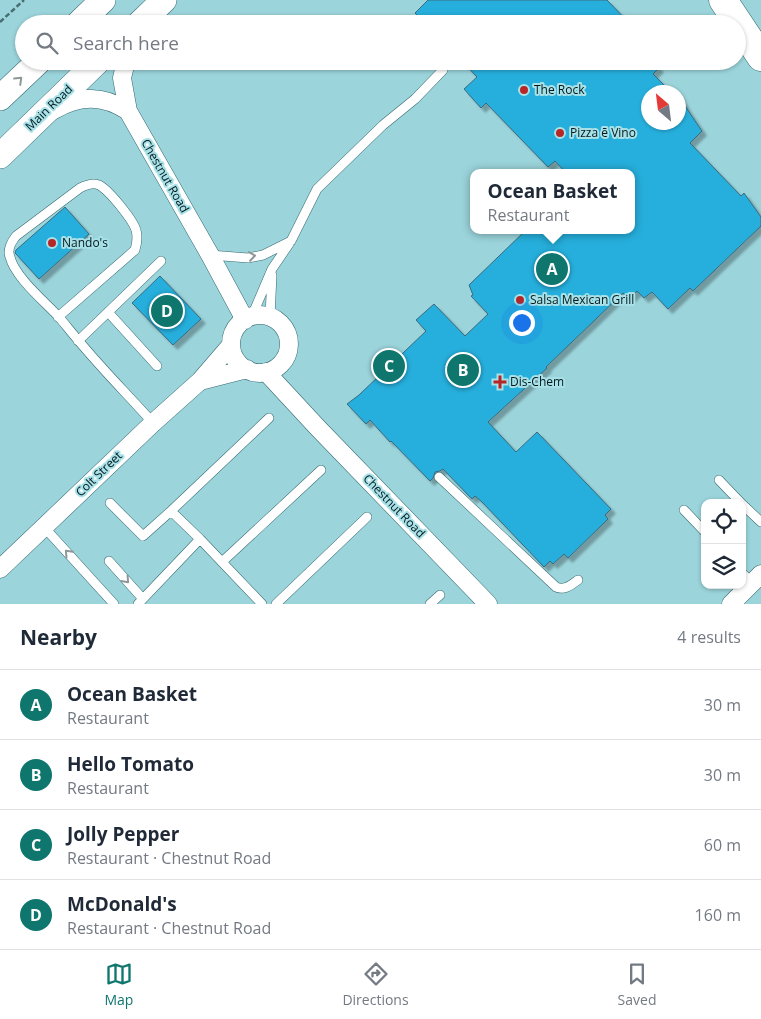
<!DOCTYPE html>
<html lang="en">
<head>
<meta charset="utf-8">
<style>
  :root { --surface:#fff; --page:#f6f6f7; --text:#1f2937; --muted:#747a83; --line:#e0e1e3; --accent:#0f766e }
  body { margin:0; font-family:"Open Sans",sans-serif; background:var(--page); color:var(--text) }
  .controls { position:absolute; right:15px; bottom:15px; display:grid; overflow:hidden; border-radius:10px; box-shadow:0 1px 4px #0004 }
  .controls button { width:45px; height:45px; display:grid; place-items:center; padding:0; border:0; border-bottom:1px solid var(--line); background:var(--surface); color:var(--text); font:25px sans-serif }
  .compass { position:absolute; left:641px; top:85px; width:45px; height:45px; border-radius:50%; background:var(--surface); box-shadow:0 1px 4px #0004; rotate:332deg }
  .you { position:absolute; left:521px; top:322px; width:18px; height:18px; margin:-12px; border:4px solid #fff; border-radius:50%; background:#1a73e8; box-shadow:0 0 0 8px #1a73e833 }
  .badge { display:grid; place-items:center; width:32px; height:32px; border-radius:50%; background:var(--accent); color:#fff; font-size:16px; font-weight:700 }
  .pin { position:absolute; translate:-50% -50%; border:2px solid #fff; box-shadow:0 1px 5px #0006 }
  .popup { position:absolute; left:470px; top:169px; width:165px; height:65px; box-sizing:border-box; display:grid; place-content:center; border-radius:10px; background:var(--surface); filter:drop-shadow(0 1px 4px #0005); font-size:16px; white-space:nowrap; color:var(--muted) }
  .popup b { font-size:19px; color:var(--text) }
  .popup::after { content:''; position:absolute; left:50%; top:100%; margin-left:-10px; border:10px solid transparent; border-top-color:var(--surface) }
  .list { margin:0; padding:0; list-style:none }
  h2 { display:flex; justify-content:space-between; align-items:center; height:65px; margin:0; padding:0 20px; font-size:21px }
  h2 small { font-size:16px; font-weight:400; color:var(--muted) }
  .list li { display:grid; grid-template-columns:32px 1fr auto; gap:15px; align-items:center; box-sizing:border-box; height:70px; padding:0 20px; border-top:1px solid var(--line) }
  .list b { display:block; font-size:19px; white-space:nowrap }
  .list p { margin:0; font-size:16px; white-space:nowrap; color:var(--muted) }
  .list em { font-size:16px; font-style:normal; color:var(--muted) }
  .icon { flex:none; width:28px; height:28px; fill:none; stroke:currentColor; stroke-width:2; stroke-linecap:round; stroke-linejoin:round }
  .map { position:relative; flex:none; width:761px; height:604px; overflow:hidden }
  .search { position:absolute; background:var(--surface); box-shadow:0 1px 4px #0004; left:15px; right:15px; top:15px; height:55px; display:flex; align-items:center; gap:12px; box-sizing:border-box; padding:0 18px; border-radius:28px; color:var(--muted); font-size:19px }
  .sheet { height:345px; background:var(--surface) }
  nav { display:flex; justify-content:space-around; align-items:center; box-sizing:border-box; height:70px; border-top:1px solid var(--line); background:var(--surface); font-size:14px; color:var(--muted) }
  nav a { display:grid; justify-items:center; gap:2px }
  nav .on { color:var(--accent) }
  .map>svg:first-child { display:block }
  .building { fill:#25afdc; stroke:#3c6a7d; filter:url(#shadow) }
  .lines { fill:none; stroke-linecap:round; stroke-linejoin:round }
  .service-casing { stroke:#346a71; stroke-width:10 }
  .minor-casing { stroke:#346a71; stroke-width:19 }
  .secondary-casing { stroke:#346a71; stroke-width:26 }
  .primary-casing { stroke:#346a71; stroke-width:29 }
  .path { stroke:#486e73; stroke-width:2.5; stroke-dasharray:5 2.5; stroke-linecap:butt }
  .service { stroke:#fff; stroke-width:9 }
  .minor { stroke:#fff; stroke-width:18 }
  .secondary { stroke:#fff; stroke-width:25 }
  .primary { stroke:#fff; stroke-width:28 }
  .oneway { stroke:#8e9899 }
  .poi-dot { fill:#b62627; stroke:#a8e1e8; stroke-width:2 }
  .labels { text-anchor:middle; stroke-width:4; stroke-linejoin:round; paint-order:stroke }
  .poi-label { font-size:12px; fill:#03191c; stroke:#a8e1e8; text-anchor:start }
  .street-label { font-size:12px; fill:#03191c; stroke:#a8e1e8 }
</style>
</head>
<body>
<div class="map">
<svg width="761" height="604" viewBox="0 0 761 604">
  <defs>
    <filter id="shadow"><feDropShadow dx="4.5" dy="4.5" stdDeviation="1" flood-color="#0004"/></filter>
  </defs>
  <rect width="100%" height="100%" fill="#9bd4db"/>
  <path class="building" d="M 428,0 L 607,0 L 630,24 L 425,24 L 415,13 Z
    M 462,61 L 653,61 L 659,68 L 653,74 L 671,92 L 648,92 L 648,122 L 678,122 L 678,94 L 689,112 L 702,131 L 690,143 L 741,196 L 744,193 L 761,217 L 761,226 L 693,291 L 690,288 L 668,309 L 652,292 L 644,298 L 637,291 L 629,299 L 623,293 L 546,367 L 547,368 L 488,422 L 516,452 L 537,432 L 611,509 L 605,515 L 608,519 L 568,558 L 564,554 L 553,564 L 550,561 L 544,567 L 482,502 L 475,496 L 472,499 L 443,469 L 440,471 L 435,472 L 433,478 L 430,481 L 391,441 L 390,442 L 370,420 L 366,424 L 347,404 L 359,395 L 426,331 L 416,320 L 434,304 L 465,336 L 488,314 L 471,296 L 473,295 L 469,285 L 526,230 L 631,230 L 631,173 L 566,173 L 555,161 L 548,167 L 486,103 L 481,108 L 464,89 L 477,77 Z
    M 65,207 L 89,234 L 39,279 L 15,253 L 16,250 Z
    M 160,276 L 201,319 L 173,345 L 132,303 Z"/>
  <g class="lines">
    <g class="service-casing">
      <path id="service" d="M 210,255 L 248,258 L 263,255 L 291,241
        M 108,312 L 157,366
        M 252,316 L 272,269 L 291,241 L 317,189 L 383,125 L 415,99 L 443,70
        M 270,316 L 272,275
        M 58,317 L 135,250 C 137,243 138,237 136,230 C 133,220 109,190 99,185 C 93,182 86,185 80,188 L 16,236 C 12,241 7,250 10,257 C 15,277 44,301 58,316 C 65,324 71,332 78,340 C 102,369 128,395 153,423
        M 78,341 L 161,261
        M 439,477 L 556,587 C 564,591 571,585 578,580
        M 719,480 L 741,503
        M 110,503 L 143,536 L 171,511
        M 742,504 L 761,522
        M 684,510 L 705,532
        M 44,527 L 114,604
        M 200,539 L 262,604
        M 109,561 L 143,599
        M 222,562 L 321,470
        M 742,573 L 752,583
        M 138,604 L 200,539 L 171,511 L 269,418
        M 276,604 L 367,517
        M 430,604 L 440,595"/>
    </g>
    <g class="minor-casing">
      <path id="minor" d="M 126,61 L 122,78 L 128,111 L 210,255 L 245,320
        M 54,110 C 80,95 103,95 128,111
        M231 344a29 29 0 1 1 58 0a29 29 0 1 1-58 0Z
        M 266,372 L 317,427 L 488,604
        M 200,381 L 247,369
        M 0,569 L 153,423 L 200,381 L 231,345
        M 731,604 L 761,574"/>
    </g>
    <g class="secondary-casing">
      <path id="secondary" d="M 78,24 L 103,0
        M 139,24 L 164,0
        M 0,98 L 39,61
        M 0,156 L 98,61"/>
    </g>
    <g class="primary-casing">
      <path id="primary" d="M 723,0 L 761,57"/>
    </g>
    <path class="path" d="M 0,22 L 24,0"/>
    <use href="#service" class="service"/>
    <use href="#minor" class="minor"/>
    <use href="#secondary" class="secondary"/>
    <use href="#primary" class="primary"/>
  </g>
  <defs><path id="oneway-chevron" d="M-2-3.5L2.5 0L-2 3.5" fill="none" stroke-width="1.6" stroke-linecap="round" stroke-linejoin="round" transform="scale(1.25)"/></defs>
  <g class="oneway">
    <use href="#oneway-chevron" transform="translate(19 80) rotate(-44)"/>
    <use href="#oneway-chevron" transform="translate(252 256) rotate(-8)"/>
    <use href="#oneway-chevron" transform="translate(68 553) rotate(-133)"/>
    <use href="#oneway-chevron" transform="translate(126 580) rotate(48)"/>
  </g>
  <g class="poi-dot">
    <circle cx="524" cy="90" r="5"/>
    <circle cx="560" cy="133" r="5"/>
    <circle cx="52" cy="243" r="5"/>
    <circle cx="520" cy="300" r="5"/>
    <path d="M497.5 374.5h5v5h5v5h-5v5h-5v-5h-5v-5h5z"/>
  </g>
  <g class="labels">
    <g class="poi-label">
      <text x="534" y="94">The Rock</text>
      <text x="570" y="137">Pizza ē Vino</text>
      <text x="62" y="247">Nando's</text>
      <text x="530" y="304">Salsa Mexican Grill</text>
      <text x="510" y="386">Dis-Chem</text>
    </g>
    <g class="street-label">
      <text transform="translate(49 108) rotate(-44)" y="4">Main Road</text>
      <text transform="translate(165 176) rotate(60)" y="4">Chestnut Road</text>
      <text transform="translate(99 474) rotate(-44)" y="4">Colt Street</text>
      <text transform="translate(394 506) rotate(46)" y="4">Chestnut Road</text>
    </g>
  </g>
</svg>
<div class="controls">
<button><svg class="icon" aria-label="locate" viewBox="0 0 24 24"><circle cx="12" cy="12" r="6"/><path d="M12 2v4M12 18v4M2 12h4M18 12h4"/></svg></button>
<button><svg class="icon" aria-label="layers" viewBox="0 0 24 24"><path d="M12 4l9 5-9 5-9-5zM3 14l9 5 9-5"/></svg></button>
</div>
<svg class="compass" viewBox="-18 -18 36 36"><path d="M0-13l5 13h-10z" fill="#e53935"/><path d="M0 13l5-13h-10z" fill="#747a83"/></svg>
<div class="you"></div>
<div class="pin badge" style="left:552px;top:269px">A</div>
<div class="popup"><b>Ocean Basket</b>Restaurant</div>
<div class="pin badge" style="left:463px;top:370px">B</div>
<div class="pin badge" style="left:389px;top:366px">C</div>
<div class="pin badge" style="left:167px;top:311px">D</div>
<div class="search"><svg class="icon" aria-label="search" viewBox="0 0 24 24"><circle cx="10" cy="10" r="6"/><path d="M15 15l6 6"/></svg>Search here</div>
</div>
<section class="sheet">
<h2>Nearby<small>4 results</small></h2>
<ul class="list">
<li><span class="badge">A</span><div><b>Ocean Basket</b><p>Restaurant</p></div><em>30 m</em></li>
<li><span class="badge">B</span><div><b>Hello Tomato</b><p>Restaurant</p></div><em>30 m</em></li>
<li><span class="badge">C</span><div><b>Jolly Pepper</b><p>Restaurant · Chestnut Road</p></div><em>60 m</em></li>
<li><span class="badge">D</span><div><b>McDonald's</b><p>Restaurant · Chestnut Road</p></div><em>160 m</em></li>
</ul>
</section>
<nav>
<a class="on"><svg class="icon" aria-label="map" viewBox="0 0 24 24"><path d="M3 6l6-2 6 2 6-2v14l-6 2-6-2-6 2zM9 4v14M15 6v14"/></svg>Map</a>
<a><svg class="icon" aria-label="directions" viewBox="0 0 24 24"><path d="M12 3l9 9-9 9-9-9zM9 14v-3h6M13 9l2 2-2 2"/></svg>Directions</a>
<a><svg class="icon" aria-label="saved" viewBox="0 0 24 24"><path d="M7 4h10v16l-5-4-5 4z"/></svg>Saved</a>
</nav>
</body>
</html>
